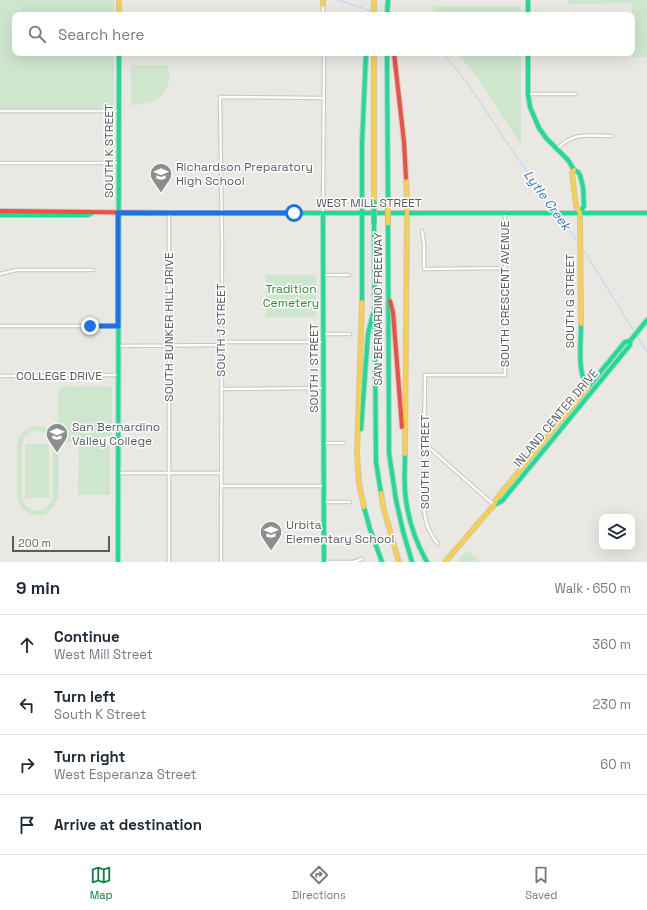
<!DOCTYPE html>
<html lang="en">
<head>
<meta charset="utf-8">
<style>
  :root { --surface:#fff; --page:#f2f2f3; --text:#1f2937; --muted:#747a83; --line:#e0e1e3; --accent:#0b8043 }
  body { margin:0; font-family:"Space Grotesk",sans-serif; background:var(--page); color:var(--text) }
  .controls { position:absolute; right:12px; bottom:12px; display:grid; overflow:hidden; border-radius:8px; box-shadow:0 4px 16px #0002 }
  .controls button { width:36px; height:36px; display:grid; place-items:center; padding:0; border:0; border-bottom:1px solid var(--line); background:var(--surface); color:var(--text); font:20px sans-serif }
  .scale { position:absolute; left:12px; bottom:10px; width:98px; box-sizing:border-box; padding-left:4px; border:2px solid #585c61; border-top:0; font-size:11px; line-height:14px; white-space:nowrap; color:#585c61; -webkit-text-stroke:3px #fff; paint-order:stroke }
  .stop { position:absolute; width:12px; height:12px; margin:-9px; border:3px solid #1a73e8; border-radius:50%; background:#fff }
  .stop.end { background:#1a73e8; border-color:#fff; box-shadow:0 1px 4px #0008 }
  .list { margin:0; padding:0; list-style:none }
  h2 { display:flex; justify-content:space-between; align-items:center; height:52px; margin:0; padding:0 16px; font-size:17px }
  h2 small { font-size:13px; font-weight:400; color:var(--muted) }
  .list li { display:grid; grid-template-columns:26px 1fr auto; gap:12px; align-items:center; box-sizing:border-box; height:60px; padding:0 16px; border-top:1px solid var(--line) }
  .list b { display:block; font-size:15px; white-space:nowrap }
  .list p { margin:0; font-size:13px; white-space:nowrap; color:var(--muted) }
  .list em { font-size:13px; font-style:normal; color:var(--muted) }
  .icon { flex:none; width:22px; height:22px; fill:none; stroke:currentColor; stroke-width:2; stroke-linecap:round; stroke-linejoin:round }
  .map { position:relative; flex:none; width:647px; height:562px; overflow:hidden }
  .search { position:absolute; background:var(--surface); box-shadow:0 4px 16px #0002; left:12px; right:12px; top:12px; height:44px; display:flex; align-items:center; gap:10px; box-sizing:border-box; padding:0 14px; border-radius:8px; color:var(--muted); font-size:15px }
  .sheet { height:292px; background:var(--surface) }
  nav { display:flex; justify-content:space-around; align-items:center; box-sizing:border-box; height:56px; border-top:1px solid var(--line); background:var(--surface); font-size:11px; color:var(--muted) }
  nav a { display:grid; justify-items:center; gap:2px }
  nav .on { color:var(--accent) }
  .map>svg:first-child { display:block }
  .green { fill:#cfe6ce; fill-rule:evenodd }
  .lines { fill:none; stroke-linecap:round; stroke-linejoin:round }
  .stream { stroke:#b3d6f6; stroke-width:1 }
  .street-casing { stroke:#c5c6c4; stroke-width:4.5 }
  .fast-casing { stroke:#c6c7c6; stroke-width:6 }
  .slow-casing { stroke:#c6c7c6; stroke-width:6 }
  .jam-casing { stroke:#c6c7c6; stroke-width:6 }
  .street { stroke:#fcfcfb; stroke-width:2.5 }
  .fast { stroke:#16e098; stroke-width:4 }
  .slow { stroke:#ffcf43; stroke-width:4 }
  .jam { stroke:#f24e42; stroke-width:4 }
  .fast-bridge-casing { stroke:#c0b490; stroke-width:6; stroke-linecap:butt }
  .slow-bridge-casing { stroke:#c0b490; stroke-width:6; stroke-linecap:butt }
  .fast-bridge { stroke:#16e098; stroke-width:4.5 }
  .slow-bridge { stroke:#ffcf43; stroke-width:4.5 }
  .route { stroke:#1a73e8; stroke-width:5 }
  .labels { text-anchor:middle; stroke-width:3; stroke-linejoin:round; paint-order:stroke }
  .street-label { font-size:12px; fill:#585c61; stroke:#fff }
  .poi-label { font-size:12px; fill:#585c61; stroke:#fff; text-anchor:start }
  .park-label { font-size:12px; fill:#32873b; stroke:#fff }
  .water-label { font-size:13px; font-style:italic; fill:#3c76c5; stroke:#fff }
</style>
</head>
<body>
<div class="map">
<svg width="647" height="562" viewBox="0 0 647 562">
  <rect width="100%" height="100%" fill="#e9e8e2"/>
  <path class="green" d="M 0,0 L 114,0 L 114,15 L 15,15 L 15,53 L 114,53 L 114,106 L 112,109 L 0,109 Z
    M 568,0 L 647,0 L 647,57 L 632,57 L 632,3 L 568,4 Z
    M 433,6 L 520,6 L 521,15 L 433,15 Z
    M 457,53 L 521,53 L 521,145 L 475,74 Z
    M 134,65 L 168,65 C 168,70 170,76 169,81 C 166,100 147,105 131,105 L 131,67 Z
    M 266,275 L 316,275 L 316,317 L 266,317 Z
    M 65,386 L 112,387 L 112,436 L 107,436 L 90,442 L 64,442 L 58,425 L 58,393 L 59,389 Z
    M 37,426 C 44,426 51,429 55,436 C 60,445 58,486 58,498 C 57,500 56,503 54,506 C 43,524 18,514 17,495 L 17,446 C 18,434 25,427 37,426 ZM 34,431 C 45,430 51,436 53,446 L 52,500 L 45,509 L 35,511 L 25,505 L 22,498 L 22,444 L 25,436 Z
    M 25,444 L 49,444 L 49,498 L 25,498 Z
    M 79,445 L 110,445 L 110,495 L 78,495 Z
    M 467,550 L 480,562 L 457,562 Z"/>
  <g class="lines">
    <path class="stream" d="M 338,0 L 371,11
      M 376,13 L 381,15
      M 442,53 C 465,77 483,106 501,134 C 519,160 537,186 556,211
      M 558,214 L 578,242
      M 581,246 L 647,352"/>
    <g class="street-casing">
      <path id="street" d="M 323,5 L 323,15
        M 528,94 L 576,94
        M 0,111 L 119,111
        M 557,149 C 574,131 590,136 612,136
        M 0,163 L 119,163
        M 169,213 L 169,562
        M 323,213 L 324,53
        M 422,231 L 424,245 L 424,269 L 505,268
        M 0,274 L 16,270 L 93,270
        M 323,275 L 349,275
        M 0,326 L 118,326
        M 324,334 L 350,334
        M 118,346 L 218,345 L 222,342 L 323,342
        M 0,376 L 118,375
        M 221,389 L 323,388
        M 324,443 L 344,443
        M 425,444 L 494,505
        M 118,473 L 221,473
        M 221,486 L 324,486
        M 324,502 L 350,502
        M 438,544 C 426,529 425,520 423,502 L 425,375 L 505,375 L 505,213
        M 221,562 L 222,243 L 220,97 L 324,98
        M 324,562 L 353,562 L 362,559"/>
    </g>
    <g class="fast-casing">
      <path id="fast" d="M 528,0 L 528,15
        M 387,15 L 388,0
        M 387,53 L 388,203
        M 528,53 L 528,94 L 530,107 L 539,128 L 546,138 L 568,160 L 574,170 L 578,172 L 580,175 L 583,187 L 584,206 L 580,213
        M 171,213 L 647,213
        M 323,213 L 324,562
        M 0,215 L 88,215 L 92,213
        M 388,223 L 389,453 L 396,500 L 403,531 L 412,562
        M 374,224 L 376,462 L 381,493
        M 362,302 L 362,144 L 366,53
        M 581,324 C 581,345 577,369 587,388
        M 588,387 L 625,342 L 630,341
        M 361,429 L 368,334 L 373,314
        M 405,454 C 405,466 404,479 405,491 C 407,516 415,541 427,562
        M 494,505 L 502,501 L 630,345 L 630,341 L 647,320
        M 364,507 L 370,529 L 382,562
        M 118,562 L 119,53"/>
    </g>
    <g class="slow-casing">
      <path id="slow" d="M 119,0 L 119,15
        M 323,0 L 323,5
        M 374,0 L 374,15
        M 374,53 L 374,202
        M 574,170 L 572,173 L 576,206 L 580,213 L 581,324
        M 362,302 L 357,454 L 359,483 L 364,507
        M 405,454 L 407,203 L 406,178
        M 381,493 L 384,510 L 399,562
        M 445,562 L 494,505 L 497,498 L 588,387"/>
    </g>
    <g class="jam-casing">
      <path id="jam" d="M 394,53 L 404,142 L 406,178
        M 0,211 L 171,213
        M 390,301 L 393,312 L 402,427"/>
    </g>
    <use href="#street" class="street"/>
    <use href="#fast" class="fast"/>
    <use href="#slow" class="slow"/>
    <use href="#jam" class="jam"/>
    <g class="fast-bridge-casing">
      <path id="fast-bridge" d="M 374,202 L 374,224"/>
    </g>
    <g class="slow-bridge-casing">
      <path id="slow-bridge" d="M 388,203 L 388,223"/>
    </g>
    <use href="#fast-bridge" class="fast-bridge"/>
    <use href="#slow-bridge" class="slow-bridge"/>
  </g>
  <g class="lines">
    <path class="route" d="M 90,326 L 118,326 L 118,213 L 294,213"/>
  </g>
  <defs>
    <g id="school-pin" transform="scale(1.15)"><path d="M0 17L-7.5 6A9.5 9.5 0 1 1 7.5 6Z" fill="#8b8d8e" stroke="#fff"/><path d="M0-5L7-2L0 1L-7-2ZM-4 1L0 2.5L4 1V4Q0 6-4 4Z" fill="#fff"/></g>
    <g id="university-pin" transform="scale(1.15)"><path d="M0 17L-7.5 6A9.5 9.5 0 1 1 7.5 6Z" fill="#8b8d8e" stroke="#fff"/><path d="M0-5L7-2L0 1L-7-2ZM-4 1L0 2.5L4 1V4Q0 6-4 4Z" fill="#fff"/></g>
  </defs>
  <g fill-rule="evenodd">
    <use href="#school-pin" x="161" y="174"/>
    <use href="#university-pin" x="57" y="434"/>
    <use href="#school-pin" x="271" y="532"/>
  </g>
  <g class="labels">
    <g class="street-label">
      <text transform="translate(109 151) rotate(-90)" y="4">SOUTH K STREET</text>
      <text x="369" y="207">WEST MILL STREET</text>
      <text transform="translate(505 294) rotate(-90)" y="4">SOUTH CRESCENT AVENUE</text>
      <text transform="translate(570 301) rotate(-90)" y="4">SOUTH G STREET</text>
      <text transform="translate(378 309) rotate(-90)" y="4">SAN BERNARDINO FREEWAY</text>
      <text transform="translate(169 327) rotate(-90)" y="4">SOUTH BUNKER HILL DRIVE</text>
      <text transform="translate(221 330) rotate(-90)" y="4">SOUTH J STREET</text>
      <text transform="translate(314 368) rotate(-90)" y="4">SOUTH I STREET</text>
      <text x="59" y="380">COLLEGE DRIVE</text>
      <text transform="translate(556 418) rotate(-50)" y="4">INLAND CENTER DRIVE</text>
      <text transform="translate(425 462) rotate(-90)" y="4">SOUTH H STREET</text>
    </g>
    <g class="poi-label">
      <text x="176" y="171">Richardson Preparatory<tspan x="176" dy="14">High School</tspan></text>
      <text x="72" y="431">San Bernardino<tspan x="72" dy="14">Valley College</tspan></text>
      <text x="286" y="529">Urbita<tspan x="286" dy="14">Elementary School</tspan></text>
    </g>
    <g class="park-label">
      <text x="291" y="293">Tradition<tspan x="291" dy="14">Cemetery</tspan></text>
    </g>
    <g class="water-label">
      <text transform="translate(548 200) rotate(54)" y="5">Lytle Creek</text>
    </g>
  </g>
</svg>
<div class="controls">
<button><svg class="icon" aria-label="layers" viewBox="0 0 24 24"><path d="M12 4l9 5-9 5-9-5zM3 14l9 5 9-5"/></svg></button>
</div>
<div class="scale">200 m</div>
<div class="stop" style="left:294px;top:213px"></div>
<div class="stop end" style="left:90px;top:326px"></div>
<div class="search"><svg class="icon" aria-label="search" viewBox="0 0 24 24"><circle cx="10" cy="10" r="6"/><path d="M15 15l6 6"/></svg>Search here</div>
</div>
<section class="sheet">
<h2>9 min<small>Walk · 650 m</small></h2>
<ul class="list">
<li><svg class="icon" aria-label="ahead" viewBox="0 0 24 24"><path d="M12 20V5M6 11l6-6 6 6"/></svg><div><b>Continue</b><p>West Mill Street</p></div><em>360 m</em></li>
<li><svg class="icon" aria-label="left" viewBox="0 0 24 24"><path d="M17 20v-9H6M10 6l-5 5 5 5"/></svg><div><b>Turn left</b><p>South K Street</p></div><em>230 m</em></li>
<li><svg class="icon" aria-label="right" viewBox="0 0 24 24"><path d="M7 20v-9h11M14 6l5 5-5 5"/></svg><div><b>Turn right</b><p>West Esperanza Street</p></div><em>60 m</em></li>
<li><svg class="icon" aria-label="arrive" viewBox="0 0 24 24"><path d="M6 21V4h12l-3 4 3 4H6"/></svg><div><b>Arrive at destination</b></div></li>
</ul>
</section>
<nav>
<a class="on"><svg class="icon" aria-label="map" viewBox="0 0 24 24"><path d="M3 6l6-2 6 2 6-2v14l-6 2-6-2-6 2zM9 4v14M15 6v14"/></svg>Map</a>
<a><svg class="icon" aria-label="directions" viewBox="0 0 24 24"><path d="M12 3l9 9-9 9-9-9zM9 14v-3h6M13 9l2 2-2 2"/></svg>Directions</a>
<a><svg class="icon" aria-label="saved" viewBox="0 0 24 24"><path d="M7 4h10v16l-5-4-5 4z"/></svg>Saved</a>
</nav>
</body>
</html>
